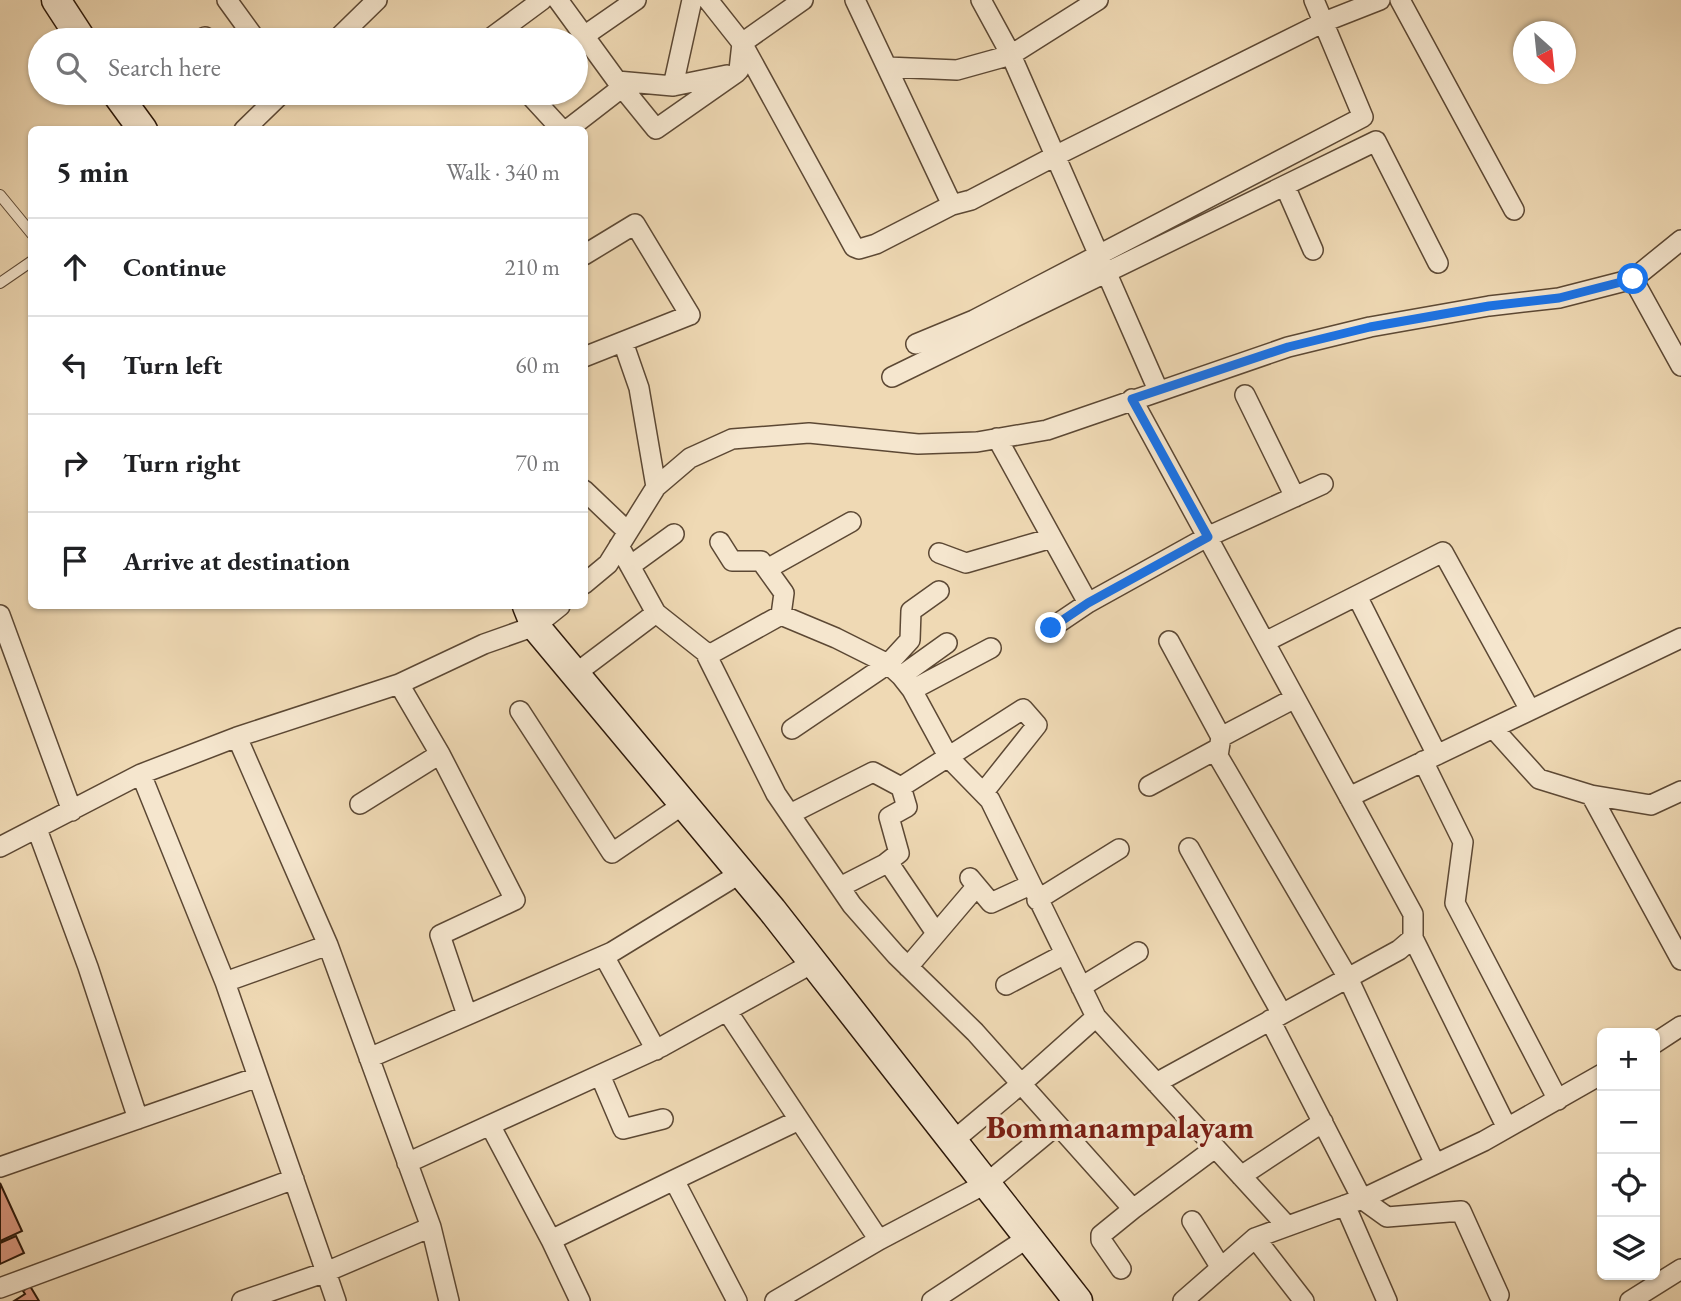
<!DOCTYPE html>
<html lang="en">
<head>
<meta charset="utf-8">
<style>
  :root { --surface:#fff; --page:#f6f6f6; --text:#202124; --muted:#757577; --line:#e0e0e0 }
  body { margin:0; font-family:"EB Garamond",serif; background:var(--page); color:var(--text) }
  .controls { position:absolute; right:21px; bottom:21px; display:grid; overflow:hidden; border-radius:10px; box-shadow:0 2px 5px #0004 }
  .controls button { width:63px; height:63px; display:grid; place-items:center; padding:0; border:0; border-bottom:2px solid var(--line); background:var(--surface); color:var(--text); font:35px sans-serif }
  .compass { position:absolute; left:1513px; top:21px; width:63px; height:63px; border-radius:50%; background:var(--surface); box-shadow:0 2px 5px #0004; rotate:153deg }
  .stop { position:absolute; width:21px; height:21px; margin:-16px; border:5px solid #1a73e8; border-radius:50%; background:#fff }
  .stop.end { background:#1a73e8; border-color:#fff; box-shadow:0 2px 7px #0008 }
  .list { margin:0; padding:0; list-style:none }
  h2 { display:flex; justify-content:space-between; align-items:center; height:91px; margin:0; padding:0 28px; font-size:30px }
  h2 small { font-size:23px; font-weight:400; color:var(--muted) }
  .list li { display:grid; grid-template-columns:46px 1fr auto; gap:21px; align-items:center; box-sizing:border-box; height:98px; padding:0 28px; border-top:2px solid var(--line) }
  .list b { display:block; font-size:26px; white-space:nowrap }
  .list em { font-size:23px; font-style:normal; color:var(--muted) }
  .icon { flex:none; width:38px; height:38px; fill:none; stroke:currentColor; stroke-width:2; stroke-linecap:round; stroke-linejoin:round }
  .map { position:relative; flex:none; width:1681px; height:1301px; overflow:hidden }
  .search { position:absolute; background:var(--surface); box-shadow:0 2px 5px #0004; left:28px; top:28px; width:560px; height:77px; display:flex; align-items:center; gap:18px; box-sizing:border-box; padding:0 24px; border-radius:38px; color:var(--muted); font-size:26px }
  .panel { position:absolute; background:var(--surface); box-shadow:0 2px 5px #0004; left:28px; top:126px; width:560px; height:483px; border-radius:10px }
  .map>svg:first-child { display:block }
  .building { fill:#da977f; stroke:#2b1709; stroke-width:2 }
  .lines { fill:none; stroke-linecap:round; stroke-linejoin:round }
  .lane-casing { stroke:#5c4834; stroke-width:12 }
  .street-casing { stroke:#5c4834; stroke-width:22 }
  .secondary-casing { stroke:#2b1709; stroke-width:31 }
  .lane { stroke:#f5e6ce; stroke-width:10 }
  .street { stroke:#f5e6ce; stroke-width:19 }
  .secondary { stroke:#f5e6ce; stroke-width:28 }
  .route { stroke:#1a73e8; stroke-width:9 }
  .labels { text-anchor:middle; stroke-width:6; stroke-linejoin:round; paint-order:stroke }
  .district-label { font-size:32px; font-weight:bold; fill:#7a1f14; stroke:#f5e6ce }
</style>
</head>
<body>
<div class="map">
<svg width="1681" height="1301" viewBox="0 0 1681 1301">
  <rect width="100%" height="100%" fill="#efd9b4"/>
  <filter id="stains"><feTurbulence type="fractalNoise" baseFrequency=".00286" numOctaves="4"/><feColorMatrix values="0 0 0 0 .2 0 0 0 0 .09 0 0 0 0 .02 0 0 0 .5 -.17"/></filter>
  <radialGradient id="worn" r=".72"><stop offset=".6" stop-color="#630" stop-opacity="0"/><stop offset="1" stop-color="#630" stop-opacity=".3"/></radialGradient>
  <path class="building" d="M 0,1183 L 22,1231 L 0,1241 Z
    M 16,1236 L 24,1253 L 0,1264 L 0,1243 Z
    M 30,1286 L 39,1301 L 14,1301 L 25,1294 L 23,1291 Z"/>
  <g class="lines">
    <g class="lane-casing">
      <path id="lane" d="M 0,195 L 32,234
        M 0,283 L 32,261"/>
    </g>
    <g class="street-casing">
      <path id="street" d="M 227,0 L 256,40
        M 558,0 L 617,81 L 620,89 L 567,130
        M 708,0 L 742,43 L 854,247 L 859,249 L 876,244 L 952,205 L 971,200 L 1055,156 L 1324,22 L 1380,0
        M 855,0 L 952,205
        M 981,0 L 1011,55 L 1158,390
        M 1400,0 L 1514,210
        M 584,36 L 636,0
        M 200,40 L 205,37
        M 336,40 L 377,0
        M 488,40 L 542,0
        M 887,67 L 957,70 L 1011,55 L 1098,0
        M 617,81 L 656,129 L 736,73 L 739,70 L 742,43 L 803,0
        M 617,81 L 673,86 L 727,75
        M 673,86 L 692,0
        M 528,93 L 562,130
        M 244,130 L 282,93
        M 1285,186 L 1313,250
        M 584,255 L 635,224 L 690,315 L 584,357
        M 1633,279 L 1681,366
        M 623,342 L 639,388 L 656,487
        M 916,344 L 974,320 L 1363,117 L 1314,0
        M 892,377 L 1376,141 L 1438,263
        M 1245,395 L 1295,497
        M 1132,399 L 1413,914 L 1413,938 L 1399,950 L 1156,1083
        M 997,438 L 1088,603 L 1207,537 L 1323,484
        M 584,490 L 628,532
        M 720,542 L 732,561 L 761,561 L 784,593 L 781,615
        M 619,546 L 656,613 L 709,655
        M 939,553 L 966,563 L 1052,538
        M 630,566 L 674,534
        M 767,569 L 851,522
        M 584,584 L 608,564 L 656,487 L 690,458 L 732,439 L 809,433 L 918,444 L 977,442 L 1047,430 L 1288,347 L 1370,327 L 1489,306 L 1559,298 L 1633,279 L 1681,240
        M 1357,596 L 1437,755
        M 0,615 L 72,811
        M 1051,628 L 1088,603
        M 1169,641 L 1221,737
        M 1265,642 L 1443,552 L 1530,710
        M 575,674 L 656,613
        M 901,676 L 947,643
        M 399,684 L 440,754 L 515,900 L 440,935 L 467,1015
        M 912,690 L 991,648
        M 1295,698 L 1221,737 L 1218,756 L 1348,978 L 1435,1164
        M 520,711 L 612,853 L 684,804
        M 1493,728 L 1539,779 L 1591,795 L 1651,805 L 1681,791
        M 792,729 L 888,664 L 910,640 L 911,611 L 939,591
        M 237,737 L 328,945 L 431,1227 L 326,1272 L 336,1301
        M 1423,761 L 1463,842 L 1455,903 L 1558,1100
        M 1149,786 L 1219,748
        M 901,787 L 1023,709 L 1037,725 L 983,793
        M 1591,795 L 1681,960
        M 1349,797 L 1681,638
        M 360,804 L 440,754
        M 790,814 L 873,772 L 901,787 L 907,807 L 889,817 L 899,853 L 885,864 L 840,887
        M 37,829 L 88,967 L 138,1119
        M 0,847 L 141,774
        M 1189,848 L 1282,1014
        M 888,862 L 936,933
        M 970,878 L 991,903 L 1030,885
        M 1037,900 L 1119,849
        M 1413,938 L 1507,1128
        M 604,956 L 656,1050
        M 908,967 L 976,887
        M 225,982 L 328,945
        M 1006,985 L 1065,954
        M 1081,987 L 1138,952
        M 727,1011 L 879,1240
        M 1270,1020 L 1362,1199 L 1387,1217 L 1461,1211 L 1499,1295
        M 1655,1043 L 1681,1026
        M 369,1058 L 612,952 L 741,873
        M 600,1075 L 623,1129 L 663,1119
        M 490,1125 L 551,1240 L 674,1180 L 737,1301
        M 953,1141 L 1021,1084 L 1096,1017
        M 407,1163 L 663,1046 L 813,963
        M 0,1167 L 258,1077
        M 1241,1176 L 1323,1122
        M 674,1180 L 799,1120
        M 1345,1205 L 1387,1301
        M 1133,1209 L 1215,1148
        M 1192,1221 L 1221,1268
        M 431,1227 L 449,1301
        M 1255,1238 L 1304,1301
        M 551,1240 L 580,1301
        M 1121,1269 L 1101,1240 L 1101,1235 L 1133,1209 L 975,1032 L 896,955 L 852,905 L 776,794 L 707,656 L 781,615 L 836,638 L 888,664 L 901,676 L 912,690 L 949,758 L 990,800 L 1096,1017 L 1287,1226
        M 0,1288 L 294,1179
        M 242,1301 L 326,1272 L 225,982 L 141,774 L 237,737 L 399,684 L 484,644 L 535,626 L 560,606
        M 775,1301 L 879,1240 L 987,1183 L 1057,1125
        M 932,1301 L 1029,1237
        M 1183,1301 L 1255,1238 L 1362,1199 L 1484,1141 L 1602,1074
        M 1630,1301 L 1681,1269"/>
    </g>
    <g class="secondary-casing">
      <path id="secondary" d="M 56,0 L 82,40
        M 116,93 L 143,130
        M 527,606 L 535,626 L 772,910 L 1078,1301"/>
    </g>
    <use href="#lane" class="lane"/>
    <use href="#street" class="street"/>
    <use href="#secondary" class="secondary"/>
  </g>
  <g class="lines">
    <path class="route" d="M 1051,628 L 1088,603 L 1208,537 L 1132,399 L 1288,347 L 1370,327 L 1489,306 L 1559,298 L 1633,279"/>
  </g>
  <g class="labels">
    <g class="district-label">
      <text x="1120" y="1138">Bommanampalayam</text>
    </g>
  </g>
  <rect width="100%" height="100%" filter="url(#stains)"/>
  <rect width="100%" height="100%" fill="url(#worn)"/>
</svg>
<div class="controls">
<button>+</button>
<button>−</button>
<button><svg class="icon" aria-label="locate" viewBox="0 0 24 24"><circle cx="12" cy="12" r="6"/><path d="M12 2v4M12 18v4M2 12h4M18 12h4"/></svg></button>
<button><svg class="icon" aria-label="layers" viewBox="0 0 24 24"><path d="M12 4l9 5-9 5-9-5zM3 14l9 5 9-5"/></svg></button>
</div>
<svg class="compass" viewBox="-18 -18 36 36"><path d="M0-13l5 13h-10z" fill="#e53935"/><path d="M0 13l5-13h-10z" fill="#757577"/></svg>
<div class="stop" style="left:1633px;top:279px"></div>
<div class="stop end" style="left:1051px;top:628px"></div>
<div class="search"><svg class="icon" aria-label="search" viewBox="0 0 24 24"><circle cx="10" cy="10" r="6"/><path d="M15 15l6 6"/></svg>Search here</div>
<section class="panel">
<h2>5 min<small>Walk · 340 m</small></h2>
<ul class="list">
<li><svg class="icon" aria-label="ahead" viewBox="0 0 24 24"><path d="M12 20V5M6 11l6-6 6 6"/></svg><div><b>Continue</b></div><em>210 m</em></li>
<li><svg class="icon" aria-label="left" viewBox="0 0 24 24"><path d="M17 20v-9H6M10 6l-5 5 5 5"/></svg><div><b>Turn left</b></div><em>60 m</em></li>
<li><svg class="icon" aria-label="right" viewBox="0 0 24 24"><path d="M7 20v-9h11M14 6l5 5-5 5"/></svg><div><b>Turn right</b></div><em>70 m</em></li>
<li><svg class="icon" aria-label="arrive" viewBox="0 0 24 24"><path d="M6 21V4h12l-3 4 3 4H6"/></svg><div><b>Arrive at destination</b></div></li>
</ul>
</section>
</div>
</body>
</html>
